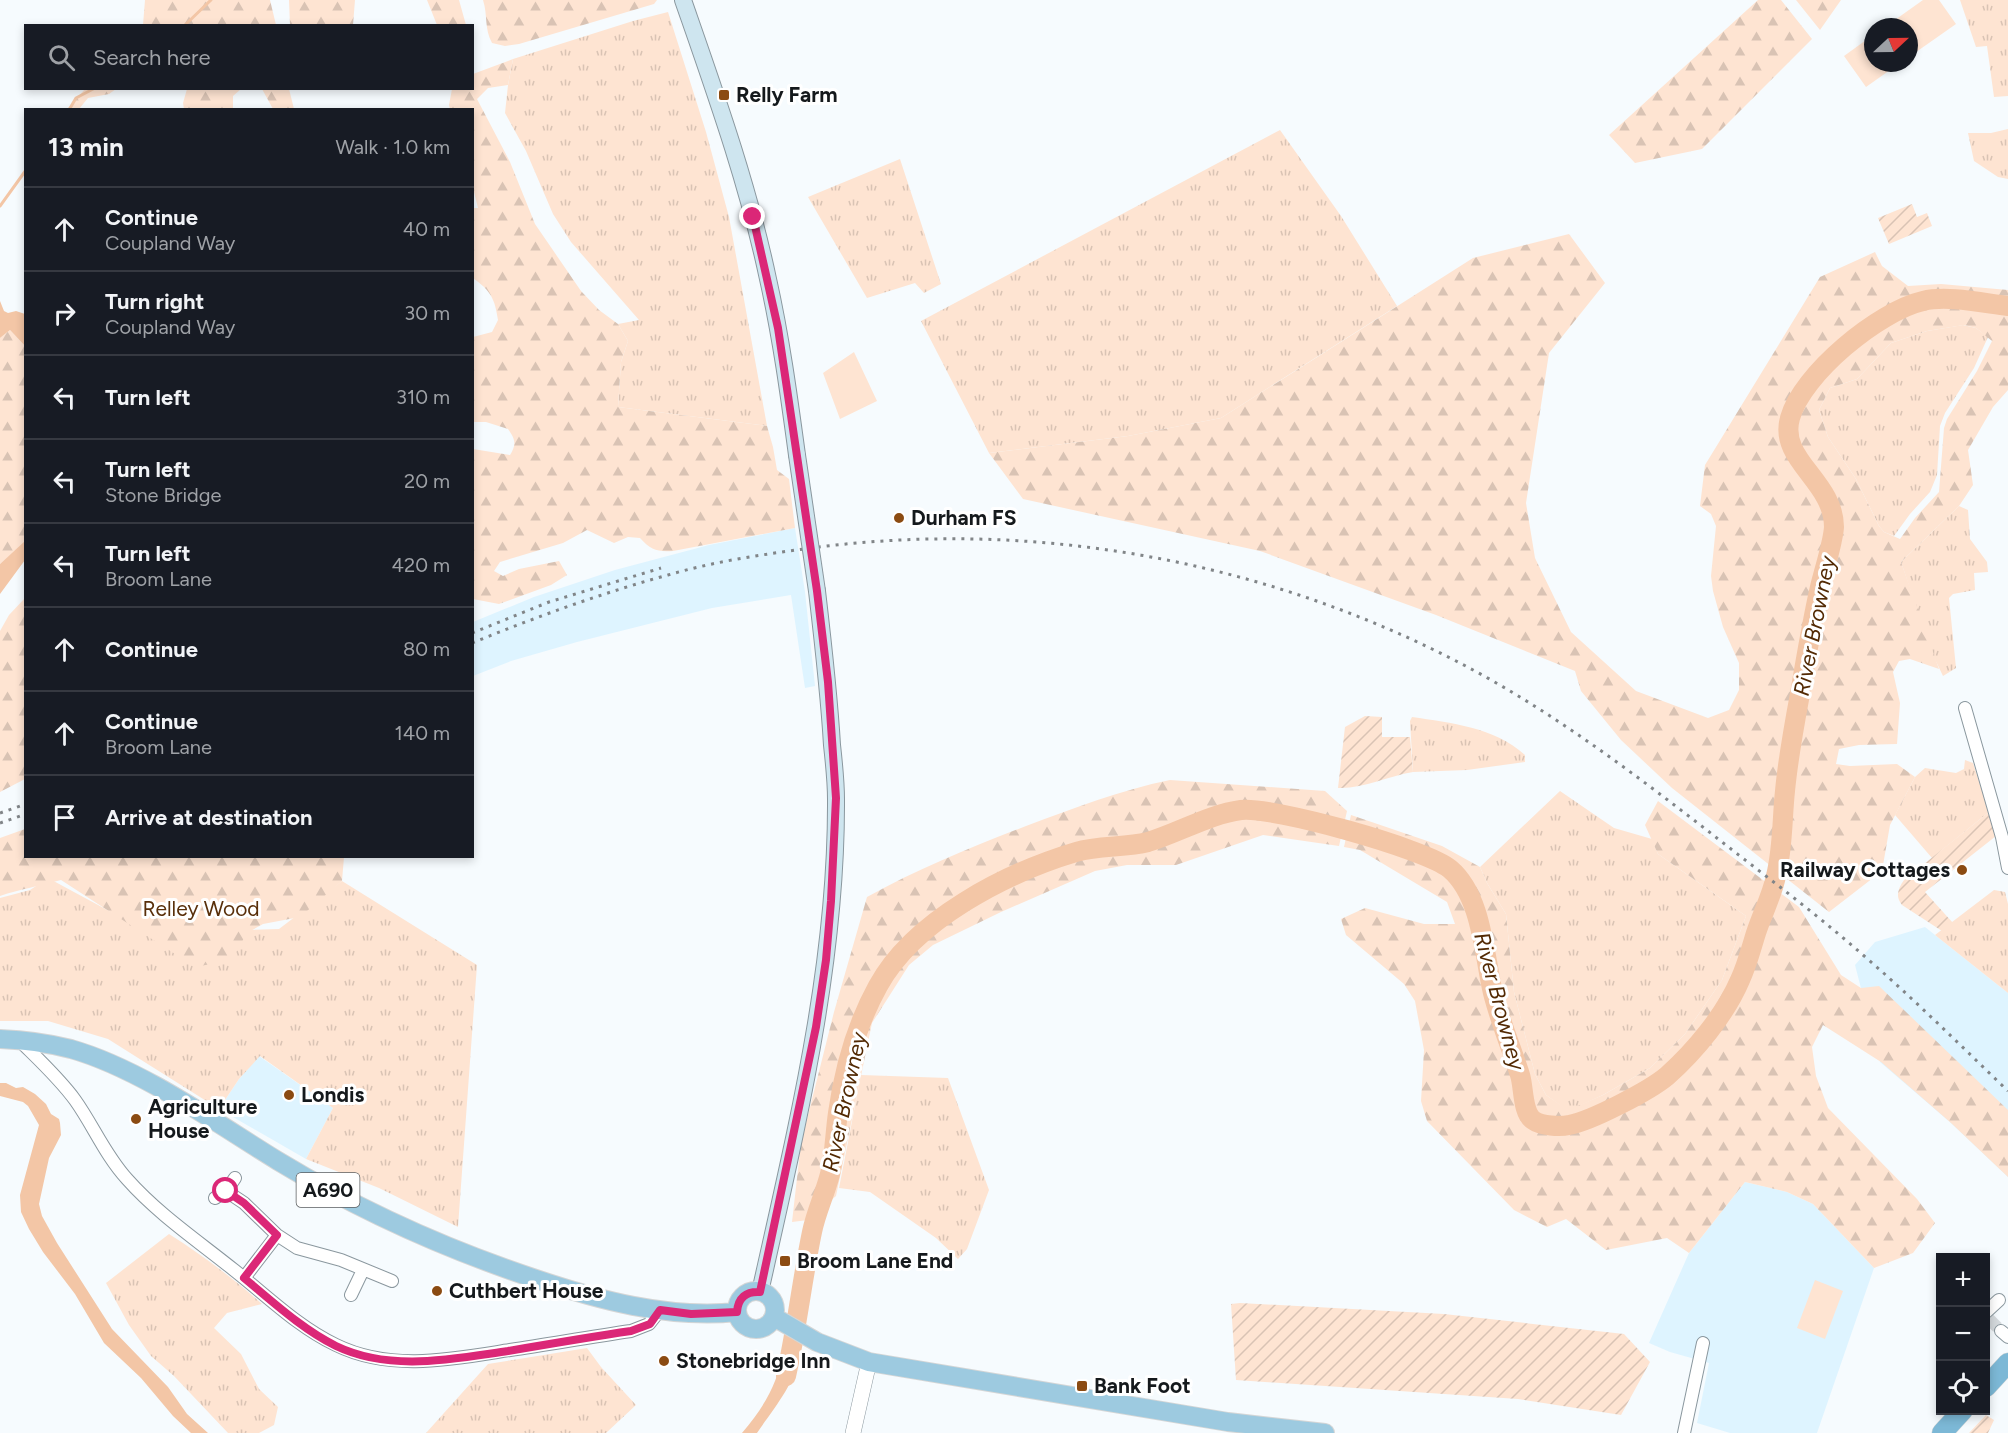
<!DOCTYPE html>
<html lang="en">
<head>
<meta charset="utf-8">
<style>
  :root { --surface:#171b24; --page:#242831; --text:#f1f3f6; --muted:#9ea1a6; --line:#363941 }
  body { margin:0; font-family:Figtree,sans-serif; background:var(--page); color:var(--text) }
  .controls { position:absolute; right:18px; bottom:18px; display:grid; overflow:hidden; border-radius:0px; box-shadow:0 3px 9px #0003 }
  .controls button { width:54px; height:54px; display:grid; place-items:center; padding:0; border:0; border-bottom:2px solid var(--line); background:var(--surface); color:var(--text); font:30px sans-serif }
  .compass { position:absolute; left:1864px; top:18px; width:54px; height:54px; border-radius:50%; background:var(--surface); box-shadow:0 3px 9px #0003; rotate:68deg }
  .stop { position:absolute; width:18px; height:18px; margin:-14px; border:4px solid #db2777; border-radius:50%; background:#fff }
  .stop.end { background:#db2777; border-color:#fff; box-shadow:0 2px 6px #0008 }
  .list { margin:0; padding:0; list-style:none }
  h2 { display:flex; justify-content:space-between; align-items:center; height:78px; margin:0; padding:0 24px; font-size:26px }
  h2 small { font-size:20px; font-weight:400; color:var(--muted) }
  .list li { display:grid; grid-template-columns:39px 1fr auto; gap:18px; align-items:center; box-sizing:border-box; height:84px; padding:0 24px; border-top:2px solid var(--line) }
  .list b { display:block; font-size:22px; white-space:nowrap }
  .list p { margin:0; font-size:20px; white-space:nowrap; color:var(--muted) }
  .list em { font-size:20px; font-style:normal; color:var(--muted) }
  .icon { flex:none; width:33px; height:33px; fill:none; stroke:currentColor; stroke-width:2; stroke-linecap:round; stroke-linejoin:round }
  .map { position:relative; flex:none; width:2008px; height:1433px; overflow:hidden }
  .search { position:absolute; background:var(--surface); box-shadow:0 3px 9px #0003; left:24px; top:24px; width:450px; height:66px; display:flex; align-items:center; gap:15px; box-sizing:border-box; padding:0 21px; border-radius:0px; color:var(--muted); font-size:22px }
  .panel { position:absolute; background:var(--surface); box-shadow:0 3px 9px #0003; left:24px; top:108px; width:450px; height:750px; border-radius:0px }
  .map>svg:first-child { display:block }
  .built { fill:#def4ff }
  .grass { fill:url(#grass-tufts) }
  .forest { fill:url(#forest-firs); fill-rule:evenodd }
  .park { fill:#fee4d2 }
  .garden { fill:url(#garden-furrows) }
  .water { fill:#f3c6a6 }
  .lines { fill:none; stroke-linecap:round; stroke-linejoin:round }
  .stream { stroke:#f3c6a6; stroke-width:3 }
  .river { stroke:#f3c6a6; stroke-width:20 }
  .minor-tunnel { stroke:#d4d9dc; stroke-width:12; stroke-dasharray:12 6; stroke-linecap:butt }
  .minor-casing { stroke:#8a979e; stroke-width:14 }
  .tertiary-casing { stroke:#8a979e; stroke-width:16 }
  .secondary-casing { stroke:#8a979e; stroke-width:18 }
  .primary-casing { stroke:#d5d6d6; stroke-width:20 }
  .trunk-casing { stroke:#d5d6d6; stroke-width:21 }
  .minor { stroke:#fff; stroke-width:12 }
  .tertiary { stroke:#fff; stroke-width:15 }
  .secondary { stroke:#cee5ef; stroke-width:16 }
  .primary { stroke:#9dcae0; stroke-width:18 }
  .trunk { stroke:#7cb8d6; stroke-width:20 }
  .rail { stroke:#818588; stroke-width:3; stroke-dasharray:3 6; stroke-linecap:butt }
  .secondary-bridge-casing { stroke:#8a979e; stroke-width:18; stroke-linecap:butt }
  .secondary-bridge { stroke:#cee5ef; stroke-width:16 }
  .route { stroke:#db2777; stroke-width:8 }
  .poi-dot { fill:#8b4b12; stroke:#fff; stroke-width:2 }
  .labels { text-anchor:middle; stroke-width:6; stroke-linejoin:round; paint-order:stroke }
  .shield { fill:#fff; stroke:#5b5e60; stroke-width:1.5 }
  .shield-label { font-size:20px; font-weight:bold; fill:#15191c }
  .poi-label { font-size:21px; font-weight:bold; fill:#15191c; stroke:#fff; text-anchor:start }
  .park-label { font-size:21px; fill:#592f0a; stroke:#fff }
  .water-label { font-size:22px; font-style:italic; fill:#532a04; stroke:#fff }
</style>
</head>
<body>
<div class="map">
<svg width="2008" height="1433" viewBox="0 0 2008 1433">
  <defs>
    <pattern id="grass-tufts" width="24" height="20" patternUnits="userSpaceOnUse" patternTransform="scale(1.5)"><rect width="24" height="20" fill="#fee4d2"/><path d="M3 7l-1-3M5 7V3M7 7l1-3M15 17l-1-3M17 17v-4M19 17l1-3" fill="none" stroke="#d9c3b4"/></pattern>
    <pattern id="forest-firs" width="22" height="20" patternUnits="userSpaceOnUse" patternTransform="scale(1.5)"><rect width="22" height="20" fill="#fee4d2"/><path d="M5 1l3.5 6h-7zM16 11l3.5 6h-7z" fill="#d9c3b4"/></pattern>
    <pattern id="garden-furrows" width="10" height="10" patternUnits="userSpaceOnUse" patternTransform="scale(1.5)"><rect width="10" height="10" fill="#fee4d2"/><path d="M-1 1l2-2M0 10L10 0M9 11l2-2" fill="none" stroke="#d9c3b4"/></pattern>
  </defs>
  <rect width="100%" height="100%" fill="#f6fbfe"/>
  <path class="built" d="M 795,528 L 805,592 L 815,686 L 805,688 L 791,595 L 712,608 L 577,642 L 511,661 L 473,676 L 473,622 L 534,597 L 615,570 L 709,545 Z
    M 1925,927 L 2008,993 L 2008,1177 L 1951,1123 L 1880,1062 L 1855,965 L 1875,942 Z
    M 259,1056 L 333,1108 L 306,1159 L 219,1109 L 239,1079 Z
    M 1745,1182 L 1787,1192 L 1813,1204 L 1874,1268 L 1817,1433 L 1730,1433 L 1697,1423 L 1709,1363 L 1670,1352 L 1649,1343 L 1689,1253 Z"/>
  <path class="grass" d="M 1960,0 L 2008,0 L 2008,96 L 1994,97 L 1987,46 L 1976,47 Z
    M 668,12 L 706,132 L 729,217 L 767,426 L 618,407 L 621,362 L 628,341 L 618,324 L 639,320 L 571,242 L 553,214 L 526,151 L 505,113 L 508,85 L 513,59 L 633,21 Z
    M 2008,129 L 2008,179 L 1998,177 L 1974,161 L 1968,133 L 1991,133 Z
    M 1280,130 L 1341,216 L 1397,306 L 1221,418 L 1128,436 L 989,453 L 921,321 Z
    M 900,159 L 941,284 L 924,293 L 915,283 L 867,298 L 808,197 Z
    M 1963,325 L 1976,328 L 1988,337 L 1974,368 L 1945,413 L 1940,426 L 1937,475 L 1930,492 L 1910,514 L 1894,536 L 1884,532 L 1879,526 L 1856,479 L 1828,437 L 1819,410 L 1830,388 L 1857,379 L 1891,343 L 1927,331 Z
    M 1959,506 L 1968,510 L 1970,539 L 1987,562 L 1988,572 L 1974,573 L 1975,590 L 1953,594 L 1949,598 L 1956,668 L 1943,676 L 1931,651 L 1901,562 Z
    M 1412,717 C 1451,723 1494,727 1525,755 L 1525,762 L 1467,770 L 1413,772 L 1410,721 Z
    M 1965,760 L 1973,763 L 1989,812 L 1932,858 L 1895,815 L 1915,777 L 1925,768 L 1956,773 L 1964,769 Z
    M 1560,791 L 1614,828 L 1652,839 L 1658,854 L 1746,916 L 1722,980 L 1685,1034 L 1650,1068 L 1603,1095 L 1568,1111 L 1546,1095 L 1535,1074 L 1514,992 L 1506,914 L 1487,883 L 1480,867 Z
    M 48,878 L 150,933 L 279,929 L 342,881 L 477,965 L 458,1227 L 379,1188 L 306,1159 L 333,1108 L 260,1056 L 239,1079 L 219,1109 L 108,1039 L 48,1021 L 0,1021 L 0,898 L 30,890 Z
    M 1994,890 L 2005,892 L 2008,904 L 2008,993 L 1935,935 Z
    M 861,1075 L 948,1078 L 989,1190 L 967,1249 L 958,1259 L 936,1238 L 870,1192 L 839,1188 Z
    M 169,1234 C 202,1255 233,1278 262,1304 L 227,1313 L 214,1328 L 241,1354 L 259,1389 L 278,1407 L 274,1425 L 259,1433 L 228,1433 L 174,1376 L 151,1356 L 129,1325 L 106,1283 Z
    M 587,1348 L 601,1367 L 636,1405 L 606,1433 L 426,1433 L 488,1364 Z"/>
  <path class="forest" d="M 145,0 L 270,0 L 276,25 L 143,25 Z
    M 289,0 L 355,0 L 353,25 L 290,25 Z
    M 427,0 L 459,0 L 466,25 L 437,25 Z
    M 483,0 L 657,0 L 654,4 L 519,44 L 505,46 L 492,43 C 484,28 488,16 483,0 Z
    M 1758,0 L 1781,0 L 1812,39 L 1702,149 L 1635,163 L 1609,135 Z
    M 1796,0 L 1841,0 L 1820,30 Z
    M 513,59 L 508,85 L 488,88 L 477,99 L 510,162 L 535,224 L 581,291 L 599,310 L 618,324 L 628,341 L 621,362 L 618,407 L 767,426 L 773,447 L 777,470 L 789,479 L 795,528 L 673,551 C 657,552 651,550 640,538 L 628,537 L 614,543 L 587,530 L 563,543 L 500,562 L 494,571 L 503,576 L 519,569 L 559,561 L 567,575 L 551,585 L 499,604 L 473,599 L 473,449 L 510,455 C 517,444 515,439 508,429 L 486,422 L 473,422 L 473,337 L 492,332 L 498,320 C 495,299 491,291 473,278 L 473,208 L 478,208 L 472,184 L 472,110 L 450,109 L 449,105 L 452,89 L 472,88 L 473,74 Z
    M 85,89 L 85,88 L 116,89 L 109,94 L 88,98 L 79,109 L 67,109 Z
    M 187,89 L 187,88 L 241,89 L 233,96 L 233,109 L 184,109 L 183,103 Z
    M 262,89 L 289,89 L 294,109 L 273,109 Z
    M 1569,234 L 1605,283 L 1549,353 L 1526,503 L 1535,558 L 1571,632 L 1636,691 L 1708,718 L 1729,710 L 1739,690 L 1739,663 L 1723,627 L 1713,591 L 1711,576 L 1716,526 L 1711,514 L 1700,506 L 1705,465 L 1820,277 L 1875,252 L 1882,266 L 1908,286 L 1941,284 L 2008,290 L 2008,390 L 1993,407 L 1968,450 L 1973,485 L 1959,506 L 1901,562 L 1939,669 L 1910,659 L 1899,661 L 1893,672 L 1900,703 L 1897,744 L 1859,745 L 1839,749 L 1836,764 L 1850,766 L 1897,764 L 1915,777 L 1890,825 L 1882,871 L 1829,912 L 1672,788 L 1621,740 L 1581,691 L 1575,671 L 1436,615 L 1260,551 L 1023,499 L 989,453 L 1128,436 L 1221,418 L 1473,258 ZM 1964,325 L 1976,328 L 1992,341 L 1977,371 L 1947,419 L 1944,428 L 1939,492 L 1915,518 L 1900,539 L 1884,532 L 1879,526 L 1856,479 L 1828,437 L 1819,410 L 1830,388 L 1857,379 L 1891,343 L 1927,331 Z
    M 10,330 L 25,346 L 26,541 L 0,564 L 0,338 Z
    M 25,598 L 25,779 L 0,792 L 0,631 L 9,615 Z
    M 1170,780 L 1325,791 L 1347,811 L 1339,846 L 1263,835 L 1176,865 L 1127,865 L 1095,871 L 1001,912 L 933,945 L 909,965 L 872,1023 L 836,1196 L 808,1220 L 792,1222 L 801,1143 L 834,1012 L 867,897 C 918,869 972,847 1026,826 C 1074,808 1121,790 1170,780 Z
    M 1658,801 L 1799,907 L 1841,975 L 1861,988 L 1879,986 L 2008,1110 L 2008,1177 L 1951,1123 L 1881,1062 L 1823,1025 L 1812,1047 L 1816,1076 L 1828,1108 L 1917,1199 L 1935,1223 L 1913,1253 L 1874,1268 L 1813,1204 L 1787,1192 L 1745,1182 L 1689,1253 L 1667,1238 L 1606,1250 L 1566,1219 L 1547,1227 L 1514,1210 L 1427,1121 L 1421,1101 L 1424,1050 L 1415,1001 L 1404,984 L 1346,935 L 1341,919 L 1365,908 L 1424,924 L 1455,924 L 1447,902 L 1360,850 L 1344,847 L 1351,815 L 1442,846 L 1480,867 L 1487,883 L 1506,914 L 1514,992 L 1535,1074 L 1546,1095 L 1568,1110 L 1603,1095 L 1650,1068 L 1685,1034 L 1722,980 L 1746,916 L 1658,854 L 1645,825 Z
    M 25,829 L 26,856 L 344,857 L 342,881 L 300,917 L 263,924 L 247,933 L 235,954 L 216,963 L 195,967 L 61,880 C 40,886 20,889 0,896 L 0,838 Z"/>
  <path class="park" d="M 1923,0 L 1939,0 L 1956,24 L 1909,57 L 1909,27 L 1885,27 Z
    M 1873,35 L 1873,63 L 1900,63 L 1866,87 L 1844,56 Z
    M 854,352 L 877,401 L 840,419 L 823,373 Z
    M 1815,1280 L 1843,1291 L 1825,1339 L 1797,1328 Z"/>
  <path class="garden" d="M 1912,204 L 1917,217 L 1927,213 L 1932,226 L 1889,244 L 1878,218 Z
    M 1365,716 L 1382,717 L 1382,737 L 1410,737 L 1413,772 C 1388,776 1363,789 1338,788 L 1345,727 Z
    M 1989,812 L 1996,836 L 1925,892 L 1953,923 L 1942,931 L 1902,905 C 1895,896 1898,889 1904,880 Z
    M 1240,1303 L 1444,1314 L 1624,1334 L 1650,1362 L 1621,1415 L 1518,1399 L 1236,1380 L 1231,1304 Z
    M 1986,1415 L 1994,1420 L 1988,1433 L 1969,1433 Z"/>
  <path class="water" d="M 0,301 L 4,311 L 8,313 L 16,311 L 25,314 L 25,346 L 10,330 L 0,338 Z
    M 25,541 L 25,560 L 0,594 L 0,564 Z
    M 0,1083 L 6,1083 L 16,1088 L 23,1087 L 35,1094 L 46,1104 L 51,1114 L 59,1119 L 60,1123 L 61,1135 L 49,1158 L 39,1204 L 42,1216 L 57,1243 L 112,1329 L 168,1387 L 187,1414 L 208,1433 L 191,1433 L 173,1416 L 141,1378 L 104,1343 L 75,1294 L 43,1252 L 29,1229 L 21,1212 L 20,1195 L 39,1125 L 28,1106 L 23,1102 L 0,1096 Z
    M 784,1349 L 800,1354 C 795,1384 774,1408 757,1433 L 742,1433 C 766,1404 777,1385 784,1349 Z"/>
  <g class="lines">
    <path class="stream" d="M 184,26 L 211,0
      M 69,110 L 76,98 L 95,88
      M 0,206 L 26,170"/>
    <path class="river" d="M 786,1376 C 797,1328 802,1280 812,1232 C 816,1212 825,1194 830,1174 C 835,1154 835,1133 838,1113 C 844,1070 857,1024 878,986 C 914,920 1006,873 1076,852 C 1099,845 1125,848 1148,842 C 1178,833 1210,814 1241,810 C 1271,806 1427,849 1450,869 C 1482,896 1484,955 1493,993 C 1500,1021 1511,1047 1520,1075 C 1524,1087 1522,1112 1533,1120 C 1541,1126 1560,1127 1569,1125 C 1591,1121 1649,1091 1667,1076 C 1695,1051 1725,1015 1740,980 C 1747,965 1751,949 1756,933 C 1762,914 1772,896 1776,876 C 1783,848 1782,819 1785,791 C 1788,759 1794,726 1800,694 C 1806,658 1812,622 1820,587 C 1824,570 1833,543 1834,527 C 1834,481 1778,460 1790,418 C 1802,374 1879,311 1923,301 C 1947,295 1983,303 2008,306"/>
    <path class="minor-tunnel" d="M 1989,1319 L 2001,1331"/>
    <g class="minor-casing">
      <path id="minor" d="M 1965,708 L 2002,837 L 2008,868
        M 19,1040 C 38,1059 59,1078 75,1100 C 93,1125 105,1155 127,1179 C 158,1214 198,1241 234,1270 C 267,1296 298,1327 336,1345 C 391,1372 453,1359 510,1350 C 550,1344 590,1337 631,1331 L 649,1324 L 660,1310
        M 226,1191 L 244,1203 L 277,1235 L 297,1248 L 341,1260 L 392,1281
        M 215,1198 L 226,1191 L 235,1178
        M 244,1278 L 277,1235
        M 351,1295 L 363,1270
        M 1986,1312 L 1999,1300
        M 2001,1331 L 2008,1337
        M 1684,1433 L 1703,1343"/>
    </g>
    <g class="tertiary-casing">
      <path id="tertiary" d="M 853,1433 L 869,1362"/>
    </g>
    <g class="secondary-casing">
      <path id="secondary" d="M 683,0 C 715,92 748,184 768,279 C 781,337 789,396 797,455
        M 760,1292 C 796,1130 837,966 836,799 C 836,781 834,763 832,745 C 829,693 823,642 817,591"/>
    </g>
    <g class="primary-casing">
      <path id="primary" d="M 0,1039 C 24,1040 48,1043 71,1049 C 141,1069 216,1123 278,1161 C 359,1210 443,1248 533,1278 C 598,1300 667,1319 737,1312
        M737 1310a19 19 0 1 1 38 0a19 19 0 1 1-38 0Z
        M 774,1317 L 817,1342 L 869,1362 L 1228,1422 L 1325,1433"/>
    </g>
    <g class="trunk-casing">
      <path id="trunk" d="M 1986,1387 L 2008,1363
        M 1942,1433 L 1963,1410"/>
    </g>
    <use href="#minor" class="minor"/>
    <use href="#tertiary" class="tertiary"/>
    <use href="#secondary" class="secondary"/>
    <use href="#primary" class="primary"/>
    <use href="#trunk" class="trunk"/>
    <path class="rail" d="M 472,633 L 549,602 L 661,568
      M 472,643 C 536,617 602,593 668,575 C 712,562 759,555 804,549 C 1027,518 1257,558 1458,662 C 1547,708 1628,769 1708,831 C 1760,872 1813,911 1863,955 C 1913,998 1960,1045 2008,1091
      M 0,813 L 26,804
      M 0,823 L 26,814"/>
    <g class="secondary-bridge-casing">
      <path id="secondary-bridge" d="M 797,455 L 817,591"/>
    </g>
    <use href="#secondary-bridge" class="secondary-bridge"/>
  </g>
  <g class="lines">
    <path class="route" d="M 226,1191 L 244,1203 L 277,1235 L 244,1278 C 273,1302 302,1329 336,1346 C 390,1372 452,1359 508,1351 C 549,1344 590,1337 631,1331 L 650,1324 L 660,1310 L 691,1314 L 737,1312 C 738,1298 746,1291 760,1292 L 816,1027 L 826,960 L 831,901 L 836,798 L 828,682 L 817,591 L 778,328 L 753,217"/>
  </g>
  <g class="poi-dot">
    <rect x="718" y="89" width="12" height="12" rx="3"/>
    <circle cx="899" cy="518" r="6"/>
    <circle cx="1962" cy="870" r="6"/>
    <circle cx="289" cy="1095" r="6"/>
    <circle cx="136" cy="1119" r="6"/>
    <rect x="779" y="1255" width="12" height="12" rx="3"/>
    <circle cx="437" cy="1291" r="6"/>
    <circle cx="664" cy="1361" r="6"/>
    <rect x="1076" y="1380" width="12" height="12" rx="3"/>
  </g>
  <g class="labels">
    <rect class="shield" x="296.5" y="1173" width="63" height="34" rx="4.5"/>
    <g class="shield-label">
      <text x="328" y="1197">A690</text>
    </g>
    <g class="poi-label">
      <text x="736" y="102">Relly Farm</text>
      <text x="911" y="525">Durham FS</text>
      <text x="1950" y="877" text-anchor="end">Railway Cottages</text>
      <text x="301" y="1102">Londis</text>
      <text x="148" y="1114">Agriculture<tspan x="148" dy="24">House</tspan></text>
      <text x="797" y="1268">Broom Lane End</text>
      <text x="449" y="1298">Cuthbert House</text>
      <text x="676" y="1368">Stonebridge Inn</text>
      <text x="1094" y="1393">Bank Foot</text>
    </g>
    <g class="park-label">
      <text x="201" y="916">Relley Wood</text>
    </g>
    <g class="water-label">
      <text transform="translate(1814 626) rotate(-79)" y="8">River Browney</text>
      <text transform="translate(1500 1001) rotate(75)" y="8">River Browney</text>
      <text transform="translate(844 1102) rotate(-78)" y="8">River Browney</text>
    </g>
  </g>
</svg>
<div class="controls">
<button>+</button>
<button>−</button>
<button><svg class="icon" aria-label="locate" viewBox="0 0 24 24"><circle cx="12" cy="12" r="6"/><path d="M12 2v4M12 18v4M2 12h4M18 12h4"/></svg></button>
</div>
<svg class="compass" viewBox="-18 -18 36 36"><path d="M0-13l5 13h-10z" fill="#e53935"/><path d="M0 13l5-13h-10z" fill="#9ea1a6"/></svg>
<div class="stop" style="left:226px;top:1191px"></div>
<div class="stop end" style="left:753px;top:217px"></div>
<div class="search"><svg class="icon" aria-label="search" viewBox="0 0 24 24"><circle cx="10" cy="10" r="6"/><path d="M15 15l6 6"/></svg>Search here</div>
<section class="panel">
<h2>13 min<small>Walk · 1.0 km</small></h2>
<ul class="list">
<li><svg class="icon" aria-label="ahead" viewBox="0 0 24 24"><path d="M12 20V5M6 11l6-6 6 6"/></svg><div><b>Continue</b><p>Coupland Way</p></div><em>40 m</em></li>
<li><svg class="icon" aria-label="right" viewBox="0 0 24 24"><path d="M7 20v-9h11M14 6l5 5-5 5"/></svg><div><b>Turn right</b><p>Coupland Way</p></div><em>30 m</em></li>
<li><svg class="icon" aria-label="left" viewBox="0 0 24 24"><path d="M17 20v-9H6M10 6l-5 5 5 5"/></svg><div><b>Turn left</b></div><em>310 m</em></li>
<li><svg class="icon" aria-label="left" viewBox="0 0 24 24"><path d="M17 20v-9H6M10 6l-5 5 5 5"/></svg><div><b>Turn left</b><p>Stone Bridge</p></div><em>20 m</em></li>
<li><svg class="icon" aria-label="left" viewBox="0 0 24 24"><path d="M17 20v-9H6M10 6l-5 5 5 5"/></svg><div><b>Turn left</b><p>Broom Lane</p></div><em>420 m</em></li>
<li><svg class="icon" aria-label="ahead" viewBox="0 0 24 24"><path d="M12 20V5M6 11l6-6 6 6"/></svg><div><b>Continue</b></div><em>80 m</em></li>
<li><svg class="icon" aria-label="ahead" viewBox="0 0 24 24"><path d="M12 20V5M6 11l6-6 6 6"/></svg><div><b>Continue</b><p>Broom Lane</p></div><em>140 m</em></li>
<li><svg class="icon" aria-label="arrive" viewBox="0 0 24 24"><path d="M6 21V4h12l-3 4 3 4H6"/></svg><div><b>Arrive at destination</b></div></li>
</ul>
</section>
</div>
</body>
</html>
